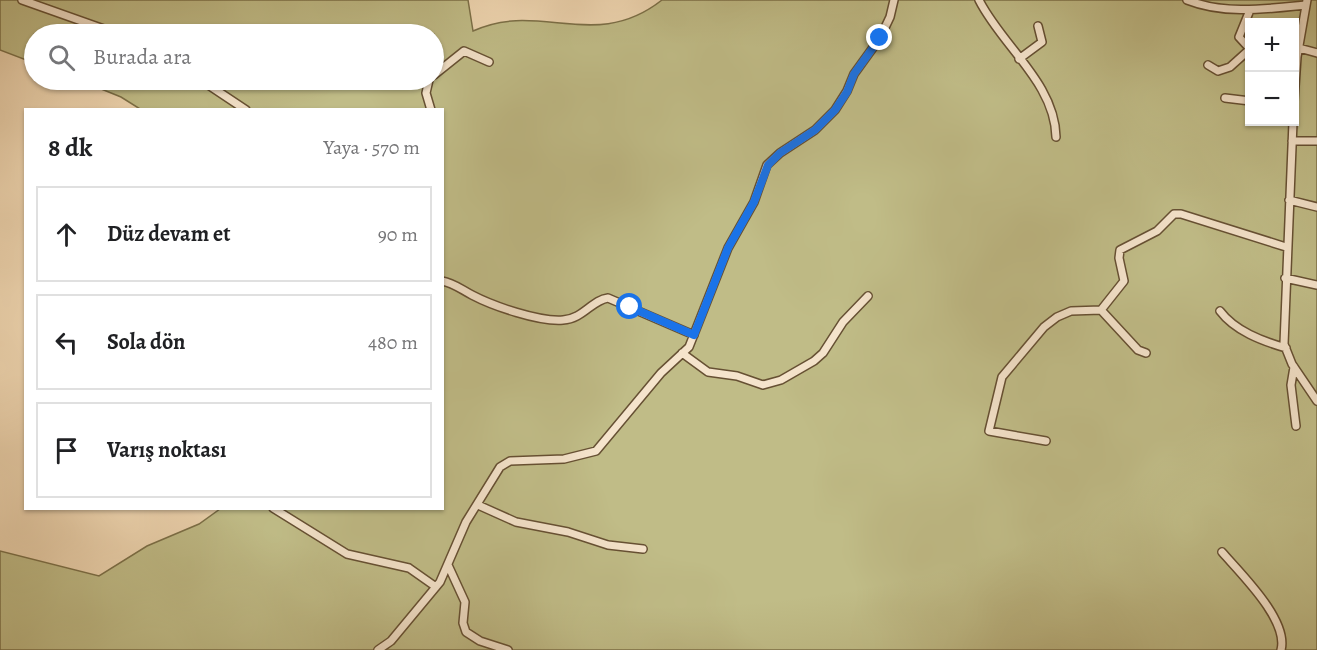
<!DOCTYPE html>
<html lang="tr">
<head>
<meta charset="utf-8">
<style>
  :root { --surface:#fff; --page:#f6f6f6; --text:#202124; --muted:#757577; --line:#e0e0e0 }
  body { margin:0; font-family:Alegreya,serif; background:var(--page); color:var(--text) }
  .controls { position:absolute; right:18px; top:18px; display:grid; overflow:hidden; border-radius:0px; box-shadow:0 2px 4px #0004 }
  .controls button { width:54px; height:54px; display:grid; place-items:center; padding:0; border:0; border-bottom:2px solid var(--line); background:var(--surface); color:var(--text); font:30px sans-serif }
  .stop { position:absolute; width:18px; height:18px; margin:-14px; border:4px solid #1a73e8; border-radius:50%; background:#fff }
  .stop.end { background:#1a73e8; border-color:#fff; box-shadow:0 2px 6px #0008 }
  .list { margin:0; padding:0; list-style:none }
  h2 { display:flex; justify-content:space-between; align-items:center; height:78px; margin:0; padding:0 24px; font-size:26px }
  h2 small { font-size:20px; font-weight:400; color:var(--muted) }
  .list li { display:grid; grid-template-columns:39px 1fr auto; gap:18px; align-items:center; box-sizing:border-box; height:96px; margin:0 12px 12px; padding:0 12px; border:2px solid var(--line); border-radius:0px }
  .list b { display:block; font-size:22px; white-space:nowrap }
  .list em { font-size:20px; font-style:normal; color:var(--muted) }
  .icon { flex:none; width:33px; height:33px; fill:none; stroke:currentColor; stroke-width:2; stroke-linecap:round; stroke-linejoin:round }
  .map { position:relative; flex:none; width:1317px; height:650px; overflow:hidden }
  .search { position:absolute; background:var(--surface); box-shadow:0 2px 4px #0004; left:24px; top:24px; width:420px; height:66px; display:flex; align-items:center; gap:15px; box-sizing:border-box; padding:0 21px; border-radius:33px; color:var(--muted); font-size:22px }
  .panel { position:absolute; background:var(--surface); box-shadow:0 2px 4px #0004; left:24px; top:108px; width:420px; height:402px; border-radius:0px }
  .map>svg:first-child { display:block }
  .green { fill:#c0bc87; stroke:#7c7048; stroke-width:1.5; fill-rule:evenodd }
  .lines { fill:none; stroke-linecap:round; stroke-linejoin:round }
  .minor-casing { stroke:#665033; stroke-width:10 }
  .minor { stroke:#f5e4cc; stroke-width:7 }
  .route { stroke:#1a73e8; stroke-width:8 }
</style>
</head>
<body>
<div class="map">
<svg width="1317" height="650" viewBox="0 0 1317 650">
  <rect width="100%" height="100%" fill="#efd6b1"/>
  <filter id="stains"><feTurbulence type="fractalNoise" baseFrequency=".00333" numOctaves="4"/><feColorMatrix values="0 0 0 0 .2 0 0 0 0 .09 0 0 0 0 .02 0 0 0 .5 -.17"/></filter>
  <radialGradient id="worn" r=".72"><stop offset=".6" stop-color="#630" stop-opacity="0"/><stop offset="1" stop-color="#630" stop-opacity=".3"/></radialGradient>
  <path class="green" d="M 0,0 L 468,0 L 473,31 C 540,0 595,53 662,0 L 1317,0 L 1317,650 L 0,650 L 0,551 L 99,576 L 147,546 L 199,524 L 220,509 L 442,508 L 442,110 L 140,109 L 121,97 L 79,80 L 434,80 L 434,34 L 34,34 L 34,63 L 0,50 ZM 1250,22 L 1294,22 L 1294,122 L 1250,122 Z"/>
  <g class="lines">
    <g class="minor-casing">
      <path id="minor" d="M 22,0 L 118,34
        M 979,0 C 1002,46 1055,83 1056,137
        M 1187,0 C 1225,15 1266,9 1305,5
        M 1299,48 L 1317,53
        M 1250,49 L 1239,37 L 1250,10
        M 1019,59 L 1042,42 L 1038,26
        M 1208,65 L 1218,71 L 1230,67 L 1250,49
        M 434,75 L 464,51 L 489,62
        M 201,80 L 246,110
        M 429,80 L 426,93 L 431,110
        M 1225,98 L 1250,101
        M 1294,101 L 1297,57 L 1307,0
        M 1293,122 L 1284,344 L 1292,364 L 1317,401
        M 1292,141 L 1317,141
        M 1289,200 L 1317,207
        M 1285,278 L 1317,285
        M 442,281 C 454,283 462,290 472,295 C 493,306 539,322 563,320 C 583,319 592,300 608,298 L 694,335
        M 1101,310 L 1124,281 L 1119,258 L 1120,250 L 1157,231 L 1174,214 L 1181,214 L 1286,247
        M 1220,311 C 1235,331 1262,341 1286,348
        M 682,353 L 708,372 L 737,376 L 763,385 L 781,380 L 814,361 L 823,353 L 843,322 L 868,296
        M 1294,367 L 1291,385 L 1296,426
        M 1046,441 L 989,431 L 1002,377 L 1044,327 L 1057,317 L 1071,311 L 1101,310 L 1138,350 L 1146,353
        M 478,505 L 516,522 L 568,532 L 608,545 L 643,549
        M 273,508 L 347,554 L 409,568 L 436,587
        M 1222,552 C 1240,573 1289,620 1281,650
        M 448,565 L 465,602 L 463,623 L 466,632 L 480,641 L 508,650
        M 378,650 L 391,641 L 440,582 L 466,522 L 500,467 L 510,461 L 564,459 L 596,451 L 661,373 L 689,347 L 728,248 L 754,202 L 767,165 L 780,153 L 815,130 L 835,110 L 847,91 L 854,74 L 880,38 L 890,17 L 894,0"/>
    </g>
    <use href="#minor" class="minor"/>
  </g>
  <g class="lines">
    <path class="route" d="M 630,307 L 694,335 L 728,248 L 754,202 L 768,165 L 780,153 L 815,130 L 835,110 L 847,92 L 854,74 L 880,38"/>
  </g>
  <rect width="100%" height="100%" filter="url(#stains)"/>
  <rect width="100%" height="100%" fill="url(#worn)"/>
</svg>
<div class="controls">
<button>+</button>
<button>−</button>
</div>
<div class="stop" style="left:630px;top:307px"></div>
<div class="stop end" style="left:880px;top:38px"></div>
<div class="search"><svg class="icon" aria-label="search" viewBox="0 0 24 24"><circle cx="10" cy="10" r="6"/><path d="M15 15l6 6"/></svg>Burada ara</div>
<section class="panel">
<h2>8 dk<small>Yaya · 570 m</small></h2>
<ul class="list">
<li><svg class="icon" aria-label="ahead" viewBox="0 0 24 24"><path d="M12 20V5M6 11l6-6 6 6"/></svg><div><b>Düz devam et</b></div><em>90 m</em></li>
<li><svg class="icon" aria-label="left" viewBox="0 0 24 24"><path d="M17 20v-9H6M10 6l-5 5 5 5"/></svg><div><b>Sola dön</b></div><em>480 m</em></li>
<li><svg class="icon" aria-label="arrive" viewBox="0 0 24 24"><path d="M6 21V4h12l-3 4 3 4H6"/></svg><div><b>Varış noktası</b></div></li>
</ul>
</section>
</div>
</body>
</html>
